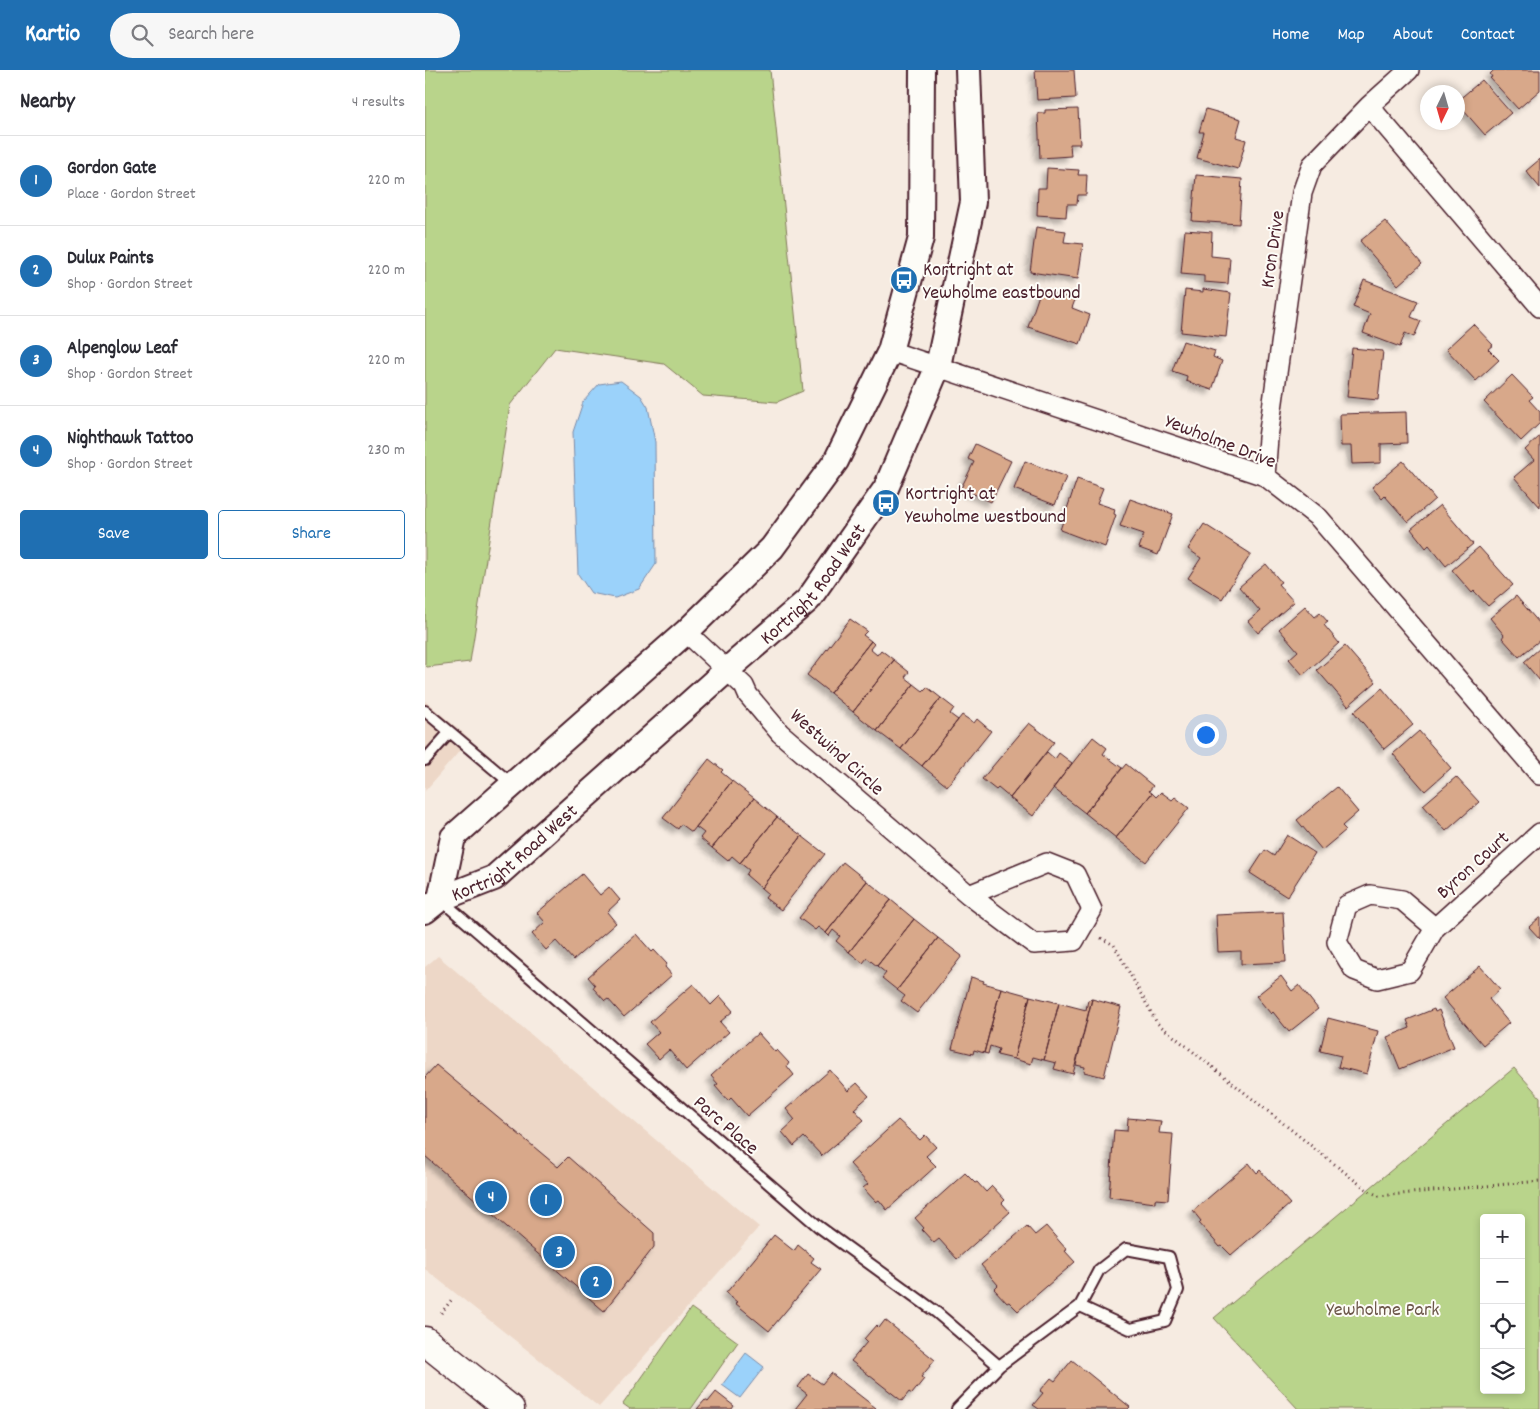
<!DOCTYPE html>
<html lang="en">
<head>
<meta charset="utf-8">
<style>
  :root { --surface:#fff; --page:#f7f7f7; --text:#2b2b33; --muted:#7c7c81; --line:#e1e1e2; --accent:#1f6fb2 }
  body { margin:0; font-family:Dekko,sans-serif; background:var(--page); color:var(--text) }
  .controls { position:absolute; right:15px; bottom:15px; display:grid; overflow:hidden; border-radius:5px; box-shadow:0 2px 8px #0003 }
  .controls button { width:45px; height:45px; display:grid; place-items:center; padding:0; border:0; border-bottom:1px solid var(--line); background:var(--surface); color:var(--text); font:25px sans-serif }
  .compass { position:absolute; left:995px; top:15px; width:45px; height:45px; border-radius:50%; background:var(--surface); box-shadow:0 2px 8px #0003; rotate:185deg }
  .you { position:absolute; left:780px; top:664px; width:18px; height:18px; margin:-12px; border:4px solid #fff; border-radius:50%; background:#1a73e8; box-shadow:0 0 0 8px #1a73e833 }
  .badge { display:grid; place-items:center; width:32px; height:32px; border-radius:50%; background:var(--accent); color:#fff; font-size:16px; font-weight:700 }
  .pin { position:absolute; translate:-50% -50%; border:2px solid #fff; box-shadow:0 1px 5px #0006 }
  .list { margin:0; padding:0; list-style:none }
  h2 { display:flex; justify-content:space-between; align-items:center; height:65px; margin:0; padding:0 20px; font-size:21px }
  h2 small { font-size:16px; font-weight:400; color:var(--muted) }
  .list li { display:grid; grid-template-columns:32px 1fr auto; gap:15px; align-items:center; box-sizing:border-box; height:90px; padding:0 20px; border-top:1px solid var(--line) }
  .list b { display:block; font-size:19px; white-space:nowrap }
  .list p { margin:0; font-size:16px; white-space:nowrap; color:var(--muted) }
  .list em { font-size:16px; font-style:normal; color:var(--muted) }
  .actions { display:flex; gap:10px; padding:15px 20px }
  .actions a { flex:1; padding:11px 0; border:1px solid var(--accent); border-radius:5px; text-align:center; font-size:18px; color:var(--accent) }
  .actions .main { background:var(--accent); color:#fff }
  .icon { flex:none; width:28px; height:28px; fill:none; stroke:currentColor; stroke-width:2; stroke-linecap:round; stroke-linejoin:round }
  .map { position:relative; flex:none; width:1115px; height:1339px; overflow:hidden }
  header { display:flex; align-items:center; gap:30px; box-sizing:border-box; height:70px; padding:0 25px; background:var(--accent); color:#fff }
  header strong { font-size:24px }
  nav { display:flex; gap:28px; margin-inline-start:auto; font-size:18px }
  .search { width:350px; height:45px; background:var(--page); display:flex; align-items:center; gap:12px; box-sizing:border-box; padding:0 18px; border-radius:28px; color:var(--muted); font-size:19px }
  main { display:flex }
  aside { flex:1; background:var(--surface) }
  .map>svg:first-child { display:block }
  .built { fill:#edd7c7 }
  .green { fill:#b9d48b; stroke:#827a5b; fill-rule:evenodd }
  .water { fill:#9bd2fa; stroke:#7b8aa7 }
  .building { fill:#d8a88a; stroke:#4a1f2b; filter:url(#shadow) }
  .lines { fill:none; stroke-linecap:round; stroke-linejoin:round }
  .service-casing { stroke:#4a1f2b; stroke-width:14 }
  .minor-casing { stroke:#4a1f2b; stroke-width:22 }
  .tertiary-casing { stroke:#4a1f2b; stroke-width:28 }
  .secondary-casing { stroke:#4a1f2b; stroke-width:31 }
  .path { stroke:#4a1f2b; stroke-width:3; stroke-dasharray:1 4; stroke-linecap:butt }
  .service { stroke:#fdfcf7; stroke-width:10 }
  .minor { stroke:#fdfcf7; stroke-width:19 }
  .tertiary { stroke:#fdfcf7; stroke-width:24 }
  .secondary { stroke:#fdfcf7; stroke-width:28 }
  .labels { text-anchor:middle; stroke-width:4; stroke-linejoin:round; paint-order:stroke }
  .street-label { font-size:20px; fill:#4a1f2b; stroke:#fdfcf7 }
  .poi-label { font-size:20px; fill:#4a1f2b; stroke:#fdfcf7; text-anchor:start }
  .park-label { font-size:20px; fill:#6b5548; stroke:#fdfcf7 }
</style>
</head>
<body>
<header>
<strong>Kartio</strong>
<div class="search"><svg class="icon" aria-label="search" viewBox="0 0 24 24"><circle cx="10" cy="10" r="6"/><path d="M15 15l6 6"/></svg>Search here</div>
<nav><a>Home</a><a>Map</a><a>About</a><a>Contact</a></nav>
</header>
<main>
<aside>
<h2>Nearby<small>4 results</small></h2>
<ul class="list">
<li><span class="badge">1</span><div><b>Gordon Gate</b><p>Place · Gordon Street</p></div><em>220 m</em></li>
<li><span class="badge">2</span><div><b>Dulux Paints</b><p>Shop · Gordon Street</p></div><em>220 m</em></li>
<li><span class="badge">3</span><div><b>Alpenglow Leaf</b><p>Shop · Gordon Street</p></div><em>220 m</em></li>
<li><span class="badge">4</span><div><b>Nighthawk Tattoo</b><p>Shop · Gordon Street</p></div><em>230 m</em></li>
</ul>
<div class="actions"><a class="main">Save</a><a>Share</a></div>
</aside>
<div class="map">
<svg width="1115" height="1339" viewBox="0 0 1115 1339">
  <defs>
    <filter id="shadow"><feDropShadow dx="-4.5" dy="4.5" stdDeviation="2.5" flood-color="#0004"/></filter>
  </defs>
  <rect width="100%" height="100%" fill="#f6ebe1"/>
  <filter id="ink" filterUnits="userSpaceOnUse"><feTurbulence type="fractalNoise" baseFrequency=".02" numOctaves="2"/><feDisplacementMap in="SourceGraphic" scale="10" xChannelSelector="R" yChannelSelector="G"/><feConvolveMatrix kernelMatrix="1 2 1 2 8 2 1 2 1" color-interpolation-filters="sRGB"/></filter>
  <g filter="url(#ink)">
    <path class="built" d="M 0,631 L 45,669 L 0,721 Z
      M 13,886 L 334,1157 L 174,1337 L 0,1199 L 0,897 Z"/>
    <path class="green" d="M 0,0 L 345,0 L 378,321 L 352,332 L 278,326 L 239,294 L 130,278 L 85,335 L 45,592 L 2,597 L 0,595 Z
      M 1089,998 L 1115,1027 L 1115,1339 L 873,1339 L 789,1248 ZM 1059,1148 L 1096,1148 L 1096,1320 L 1059,1320 Z
      M 266,1238 L 313,1272 L 266,1339 L 205,1339 L 198,1334 Z"/>
    <path class="water" d="M 196,311 L 216,326 L 223,337 L 230,372 L 231,494 L 214,519 L 190,528 L 166,523 L 153,504 L 148,362 L 158,332 L 174,314 Z
      M 321,1283 L 339,1297 L 315,1328 L 297,1315 Z"/>
    <path class="building" d="M 610,0 L 649,0 L 651,28 L 612,30 Z
      M 1069,0 L 1115,0 L 1115,20 L 1093,39 L 1065,8 L 1067,7 L 1065,4 Z
      M 1057,10 L 1086,43 L 1060,65 L 1032,33 L 1032,31 Z
      M 653,39 L 655,74 L 645,74 L 646,86 L 615,88 L 613,43 L 620,43 L 620,40 Z
      M 781,39 L 816,49 L 811,67 L 821,70 L 813,99 L 772,88 L 779,62 L 774,62 Z
      M 1115,89 L 1115,118 L 1101,101 Z
      M 622,98 L 654,100 L 653,105 L 662,105 L 661,125 L 653,125 L 652,134 L 642,134 L 641,147 L 612,145 L 613,118 L 621,118 Z
      M 771,105 L 817,109 L 814,154 L 767,151 Z
      M 960,151 L 997,194 L 973,215 L 935,171 Z
      M 611,157 L 641,161 L 639,172 L 658,174 L 653,209 L 605,202 Z
      M 760,160 L 787,162 L 786,186 L 805,188 L 803,214 L 779,212 L 779,206 L 756,204 Z
      M 939,210 L 993,231 L 986,247 L 996,251 L 989,267 L 980,263 L 975,277 L 938,263 L 945,244 L 928,237 Z
      M 616,219 L 650,230 L 647,238 L 665,245 L 655,274 L 603,257 Z
      M 778,219 L 806,223 L 801,267 L 756,262 L 760,220 L 778,222 Z
      M 1048,254 L 1068,275 L 1063,279 L 1074,290 L 1051,311 L 1021,279 Z
      M 758,271 L 790,281 L 788,287 L 797,291 L 787,320 L 761,311 L 762,306 L 747,301 Z
      M 927,278 L 958,281 L 953,330 L 922,327 Z
      M 1087,305 L 1108,327 L 1104,330 L 1115,342 L 1115,353 L 1096,371 L 1059,332 Z
      M 981,342 L 982,373 L 956,374 L 956,393 L 927,394 L 926,376 L 916,376 L 915,344 Z
      M 1115,366 L 1115,437 L 1089,407 L 1109,390 L 1100,380 Z
      M 550,374 L 586,391 L 566,432 L 536,418 L 549,392 L 543,389 Z
      M 600,391 L 641,407 L 630,435 L 589,419 Z
      M 978,391 L 1010,429 L 983,452 L 960,426 L 957,429 L 947,417 Z
      M 652,409 L 678,418 L 672,433 L 690,439 L 689,444 L 691,445 L 680,477 L 635,460 Z
      M 705,429 L 748,444 L 733,485 L 714,478 L 719,464 L 695,456 Z
      M 1015,435 L 1048,474 L 1021,496 L 1004,475 L 1001,478 L 986,459 Z
      M 779,454 L 826,484 L 797,529 L 763,508 L 776,488 L 763,479 Z
      M 1054,477 L 1088,515 L 1063,536 L 1049,521 L 1047,523 L 1027,500 Z
      M 841,494 L 856,512 L 853,514 L 869,532 L 833,563 L 823,551 L 835,541 L 814,517 Z
      M 1091,526 L 1115,554 L 1115,570 L 1094,587 L 1077,568 L 1079,565 L 1065,548 Z
      M 880,536 L 890,547 L 895,543 L 903,552 L 899,555 L 914,573 L 878,605 L 864,589 L 873,581 L 854,559 Z
      M 425,549 L 442,561 L 438,565 L 446,571 L 405,623 L 382,605 Z
      M 446,571 L 449,574 L 445,579 L 452,585 L 456,580 L 469,590 L 428,642 L 405,623 Z
      M 920,576 L 951,612 L 923,636 L 892,600 Z
      M 1115,578 L 1115,611 L 1099,592 Z
      M 469,590 L 484,602 L 480,607 L 489,614 L 452,661 L 428,642 Z
      M 489,614 L 498,621 L 502,617 L 516,628 L 476,679 L 452,661 Z
      M 957,618 L 988,655 L 959,679 L 929,642 Z
      M 516,628 L 529,638 L 525,644 L 533,650 L 497,696 L 476,679 Z
      M 537,645 L 549,653 L 552,649 L 566,661 L 522,716 L 497,696 Z
      M 604,653 L 629,672 L 585,728 L 573,718 L 571,720 L 557,709 Z
      M 994,661 L 1026,698 L 1000,721 L 968,684 Z
      M 668,667 L 682,678 L 678,684 L 697,698 L 660,743 L 628,718 Z
      M 622,682 L 630,689 L 634,683 L 647,693 L 608,746 L 585,728 Z
      M 284,689 L 298,700 L 296,702 L 307,711 L 267,762 L 256,754 L 253,759 L 238,748 Z
      M 701,694 L 728,716 L 724,721 L 727,723 L 691,768 L 660,743 Z
      M 1031,707 L 1054,732 L 1021,761 L 998,735 Z
      M 307,711 L 329,728 L 287,778 L 275,768 L 279,763 L 271,757 Z
      M 912,717 L 933,742 L 917,756 L 921,760 L 897,780 L 872,750 Z
      M 736,722 L 747,730 L 750,727 L 764,738 L 721,792 L 691,768 L 727,723 L 731,727 Z
      M 329,728 L 352,747 L 315,793 L 307,786 L 303,791 L 287,778 Z
      M 352,747 L 377,766 L 336,818 L 321,805 L 324,800 L 315,793 Z
      M 862,765 L 890,783 L 862,827 L 825,803 L 840,780 L 849,786 Z
      M 377,766 L 400,784 L 356,840 L 340,828 L 343,824 L 336,818 Z
      M 418,792 L 442,811 L 401,863 L 393,857 L 390,860 L 374,848 Z
      M 157,804 L 175,825 L 184,817 L 195,830 L 182,842 L 191,853 L 148,890 L 131,871 L 121,880 L 107,864 L 120,852 L 112,843 Z
      M 442,811 L 466,830 L 424,882 L 411,871 L 415,866 L 408,860 L 404,866 L 401,863 Z
      M 466,830 L 489,849 L 452,896 L 442,888 L 438,893 L 424,882 Z
      M 858,842 L 861,892 L 816,894 L 816,881 L 793,882 L 791,845 Z
      M 1115,847 L 1115,869 L 1104,857 Z
      M 489,849 L 513,868 L 472,920 L 457,908 L 461,903 L 452,896 Z
      M 211,864 L 227,882 L 229,880 L 242,894 L 240,897 L 247,905 L 199,947 L 183,929 L 180,931 L 168,918 L 170,915 L 163,907 Z
      M 513,868 L 537,886 L 492,943 L 476,931 L 480,926 L 472,920 Z
      M 1055,896 L 1075,919 L 1064,929 L 1084,953 L 1058,975 L 1018,928 Z
      M 856,906 L 867,921 L 874,915 L 893,939 L 864,962 L 848,942 L 846,944 L 831,926 Z
      M 546,907 L 559,911 L 558,913 L 576,918 L 559,983 L 549,980 L 548,984 L 527,979 Z
      M 268,914 L 286,935 L 295,926 L 308,941 L 295,952 L 304,962 L 261,1000 L 244,980 L 234,989 L 220,974 L 234,962 L 225,952 Z
      M 576,918 L 605,926 L 589,989 L 572,985 L 574,979 L 565,976 L 563,984 L 559,983 Z
      M 605,926 L 634,933 L 619,990 L 608,987 L 606,994 L 589,989 Z
      M 667,929 L 648,1004 L 629,999 L 631,993 L 619,990 L 634,933 L 661,940 L 663,930 Z
      M 667,929 L 696,937 L 679,1007 L 659,1002 L 660,997 L 651,995 Z
      M 1009,939 L 1010,942 L 1014,940 L 1029,977 L 975,999 L 962,967 L 985,958 L 982,950 Z
      M 903,948 L 953,961 L 942,1004 L 913,997 L 916,986 L 895,981 Z
      M 333,963 L 350,982 L 352,980 L 364,993 L 362,996 L 369,1005 L 322,1046 L 306,1028 L 303,1031 L 290,1016 L 293,1014 L 286,1006 Z
      M 11,995 L 133,1097 L 143,1087 L 229,1163 L 229,1177 L 179,1241 L 0,1086 L 0,1007 Z
      M 405,1000 L 423,1021 L 432,1013 L 444,1026 L 429,1039 L 439,1050 L 397,1086 L 379,1067 L 369,1076 L 357,1062 L 370,1050 L 361,1039 Z
      M 703,1048 L 736,1051 L 734,1063 L 748,1064 L 743,1130 L 730,1129 L 730,1133 L 684,1127 L 689,1060 L 702,1061 Z
      M 473,1050 L 495,1070 L 500,1065 L 511,1077 L 501,1086 L 511,1096 L 462,1140 L 454,1130 L 451,1132 L 438,1118 L 443,1114 L 425,1094 Z
      M 824,1093 L 832,1103 L 835,1100 L 865,1134 L 806,1185 L 797,1176 L 795,1177 L 774,1153 L 776,1151 L 768,1141 Z
      M 540,1103 L 550,1113 L 552,1112 L 561,1122 L 567,1116 L 580,1130 L 577,1133 L 585,1142 L 532,1189 L 514,1169 L 509,1173 L 497,1160 L 499,1158 L 490,1148 Z
      M 602,1156 L 610,1165 L 621,1156 L 642,1180 L 640,1181 L 650,1192 L 593,1241 L 584,1232 L 582,1233 L 569,1219 L 573,1215 L 556,1195 Z
      M 349,1165 L 369,1181 L 373,1175 L 389,1188 L 386,1192 L 396,1199 L 344,1261 L 310,1233 L 312,1232 L 301,1223 Z
      M 460,1250 L 510,1290 L 496,1307 L 499,1309 L 487,1324 L 484,1322 L 477,1331 L 426,1291 L 442,1272 L 439,1269 L 451,1255 L 454,1258 Z
      M 647,1290 L 705,1337 L 703,1339 L 614,1339 L 608,1335 L 618,1323 L 615,1321 L 626,1308 L 630,1311 Z
      M 406,1303 L 451,1338 L 450,1339 L 370,1339 L 382,1324 L 373,1317 L 383,1304 L 397,1314 Z
      M 291,1322 L 309,1336 L 307,1339 L 272,1339 L 280,1330 L 283,1332 Z"/>
    <g class="lines">
      <g class="service-casing">
        <path id="service" d="M 0,641 L 88,715
          M 0,690 L 25,662
          M 16,830 L 393,1156 L 511,1242 L 574,1296
          M 532,1339 L 574,1296 L 655,1236 L 705,1259 L 740,1251 L 753,1220 L 744,1187 L 701,1179 L 674,1200 L 655,1236"/>
      </g>
      <g class="minor-casing">
        <path id="minor" d="M 944,36 L 1115,237
          M 465,281 L 840,406 L 894,448 L 1115,705
          M 840,406 L 843,368 L 877,123 L 887,95 L 944,36 L 984,0
          M 261,562 L 319,616 L 323,625 L 355,663 L 544,825 L 609,874 L 649,871 L 667,840 L 650,804 L 622,793 L 544,825
          M 1010,858 L 977,830 L 945,825 L 922,835 L 912,872 L 929,900 L 952,909 L 985,901 L 1010,858 L 1115,763"/>
      </g>
      <g class="tertiary-casing">
        <g id="tertiary">
          <path d="M 15,829 L 28,767 L 261,562 L 347,478 L 411,391 L 465,281 L 496,168 L 497,0"/>
          <path id="s1" d="M 0,841 L 15,829 L 69,808 L 302,600 L 383,530 L 461,418 L 513,296 L 548,132 L 543,0"/>
        </g>
      </g>
      <g class="secondary-casing">
        <path id="secondary" d="M 0,1271 L 85,1339"/>
      </g>
      <path class="path" d="M 676,868 L 689,875 L 732,953 L 942,1120 L 954,1126 L 1115,1111
        M 16,1243 L 28,1228"/>
      <use href="#service" class="service"/>
      <use href="#minor" class="minor"/>
      <use href="#tertiary" class="tertiary"/>
      <use href="#secondary" class="secondary"/>
    </g>
  </g>
  <defs>
    <g id="bus-disc" transform="scale(1.4375)"><circle r="9.5" fill="#1f6fb2" stroke="#fdfcf7"/><path d="M-5-6H5V4H4V6H2V4H-2V6H-4V4H-5ZM-3.5-4V0h7V-4ZM-3.5 1.2v1.5H-2V1.2ZM2 1.2v1.5H3.5V1.2Z" fill="#fff"/></g>
  </defs>
  <g fill-rule="evenodd">
    <use href="#bus-disc" x="479" y="210"/>
    <use href="#bus-disc" x="461" y="433"/>
  </g>
  <g class="labels">
    <g class="street-label">
      <text transform="translate(846 179) rotate(-82)" y="7">Kron Drive</text>
      <text transform="translate(796 370) rotate(21)" y="7">Yewholme Drive</text>
      <text dy="7" stroke="none"><textPath href="#s1" startOffset="512">Kortright Road West</textPath></text>
      <text transform="translate(413 681) rotate(42)" y="7">Westwind Circle</text>
      <text dy="7" stroke="none"><textPath href="#s1" startOffset="108">Kortright Road West</textPath></text>
      <text transform="translate(1047 794) rotate(-42)" y="7">Byron Court</text>
      <text transform="translate(302 1054) rotate(41)" y="7">Parc Place</text>
    </g>
    <g class="poi-label">
      <text x="498" y="205">Kortright at<tspan x="498" dy="23">Yewholme eastbound</tspan></text>
      <text x="480" y="429">Kortright at<tspan x="480" dy="23">Yewholme westbound</tspan></text>
    </g>
    <g class="park-label">
      <text x="958" y="1245">Yewholme Park</text>
    </g>
  </g>
</svg>
<div class="controls">
<button>+</button>
<button>−</button>
<button><svg class="icon" aria-label="locate" viewBox="0 0 24 24"><circle cx="12" cy="12" r="6"/><path d="M12 2v4M12 18v4M2 12h4M18 12h4"/></svg></button>
<button><svg class="icon" aria-label="layers" viewBox="0 0 24 24"><path d="M12 4l9 5-9 5-9-5zM3 14l9 5 9-5"/></svg></button>
</div>
<svg class="compass" viewBox="-18 -18 36 36"><path d="M0-13l5 13h-10z" fill="#e53935"/><path d="M0 13l5-13h-10z" fill="#7c7c81"/></svg>
<div class="you"></div>
<div class="pin badge" style="left:121px;top:1130px">1</div>
<div class="pin badge" style="left:171px;top:1212px">2</div>
<div class="pin badge" style="left:134px;top:1182px">3</div>
<div class="pin badge" style="left:66px;top:1127px">4</div>
</div>
</main>
</body>
</html>
